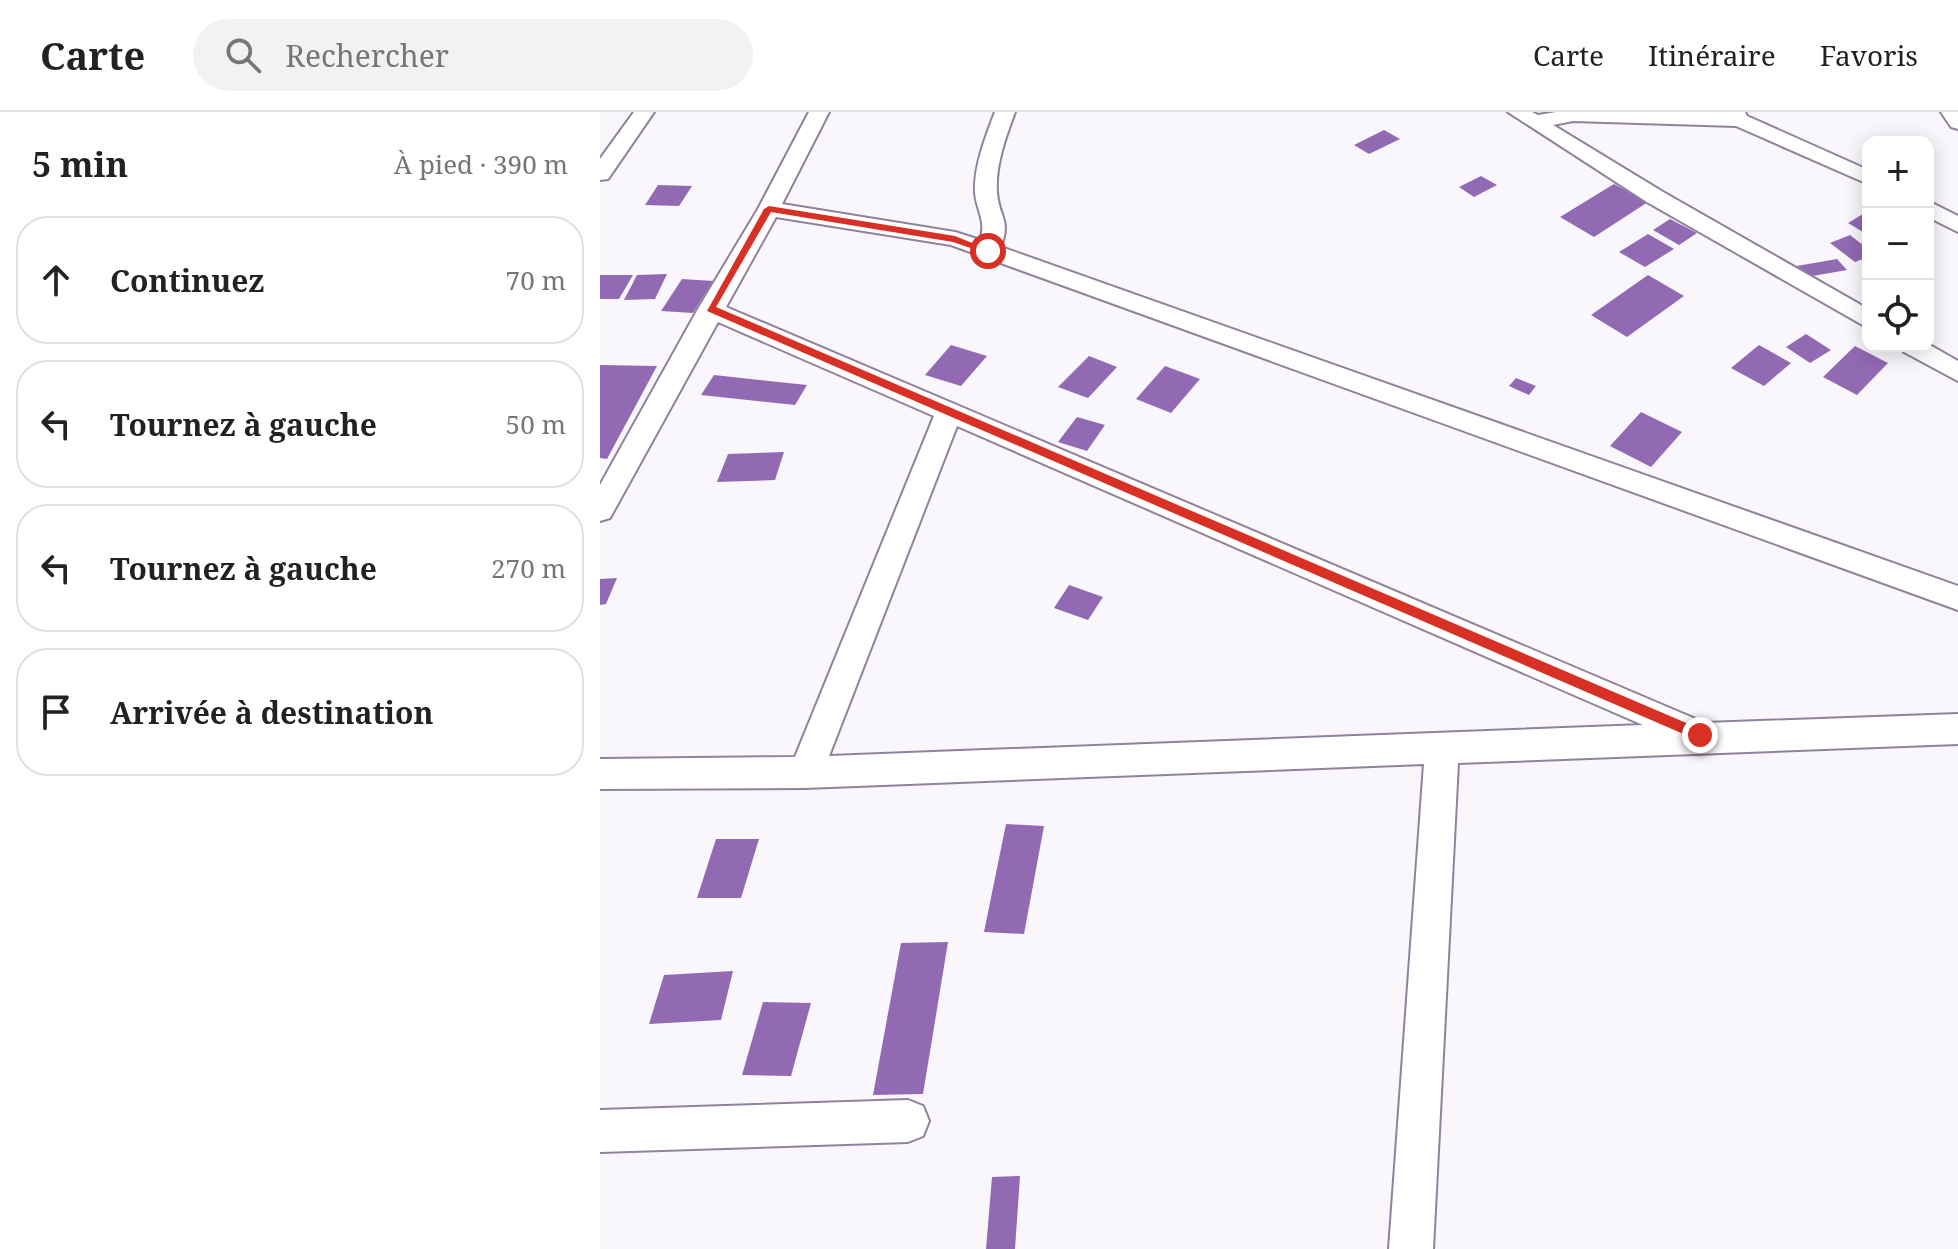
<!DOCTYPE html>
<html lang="fr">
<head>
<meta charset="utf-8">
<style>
  :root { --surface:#fff; --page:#f2f2f2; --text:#222; --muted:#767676; --line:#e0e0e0 }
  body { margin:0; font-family:"Noto Serif",serif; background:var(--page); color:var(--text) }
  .controls { position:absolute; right:24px; top:24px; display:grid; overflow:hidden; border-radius:16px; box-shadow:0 4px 20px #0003 }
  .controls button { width:72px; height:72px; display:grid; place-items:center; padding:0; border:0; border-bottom:2px solid var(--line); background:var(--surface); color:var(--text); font:40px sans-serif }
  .stop { position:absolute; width:24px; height:24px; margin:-18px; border:6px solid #d93025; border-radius:50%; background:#fff }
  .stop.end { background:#d93025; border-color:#fff; box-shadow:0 2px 8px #0008 }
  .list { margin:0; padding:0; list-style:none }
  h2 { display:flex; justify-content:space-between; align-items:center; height:104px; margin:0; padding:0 32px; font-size:34px }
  h2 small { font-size:26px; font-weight:400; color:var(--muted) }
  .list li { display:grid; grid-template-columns:52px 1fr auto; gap:24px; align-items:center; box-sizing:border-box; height:128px; margin:0 16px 16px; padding:0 16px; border:2px solid var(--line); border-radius:32px }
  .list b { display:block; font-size:30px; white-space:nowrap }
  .list em { font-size:26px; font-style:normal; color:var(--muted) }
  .icon { flex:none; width:44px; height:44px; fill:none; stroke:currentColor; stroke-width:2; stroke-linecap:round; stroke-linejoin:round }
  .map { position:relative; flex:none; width:1358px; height:1137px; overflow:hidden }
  header { display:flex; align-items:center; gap:48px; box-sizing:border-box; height:112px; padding:0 40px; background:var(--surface); border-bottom:2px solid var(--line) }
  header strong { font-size:38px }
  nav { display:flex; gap:44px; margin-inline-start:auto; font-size:28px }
  .search { width:560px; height:72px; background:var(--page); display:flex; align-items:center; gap:20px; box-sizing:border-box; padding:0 28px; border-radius:44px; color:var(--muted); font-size:30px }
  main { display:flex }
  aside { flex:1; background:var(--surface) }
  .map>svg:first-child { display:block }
  .building { fill:#9269b3 }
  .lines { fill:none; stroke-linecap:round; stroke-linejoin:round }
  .minor-casing { stroke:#90829d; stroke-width:4 }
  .minor { fill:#fff; fill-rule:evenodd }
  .route { fill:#d93025 }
</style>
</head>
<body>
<header>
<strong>Carte</strong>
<div class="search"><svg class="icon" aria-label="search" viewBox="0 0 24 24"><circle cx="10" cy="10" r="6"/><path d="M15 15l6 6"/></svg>Rechercher</div>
<nav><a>Carte</a><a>Itinéraire</a><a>Favoris</a></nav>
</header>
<main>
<aside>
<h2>5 min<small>À pied · 390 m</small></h2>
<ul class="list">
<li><svg class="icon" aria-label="ahead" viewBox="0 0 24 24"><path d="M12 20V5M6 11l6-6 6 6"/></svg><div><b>Continuez</b></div><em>70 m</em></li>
<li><svg class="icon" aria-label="left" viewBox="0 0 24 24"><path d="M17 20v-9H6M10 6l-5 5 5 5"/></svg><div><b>Tournez à gauche</b></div><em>50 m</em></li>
<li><svg class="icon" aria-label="left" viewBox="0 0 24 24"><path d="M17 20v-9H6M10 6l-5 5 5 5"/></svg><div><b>Tournez à gauche</b></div><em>270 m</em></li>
<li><svg class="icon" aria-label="arrive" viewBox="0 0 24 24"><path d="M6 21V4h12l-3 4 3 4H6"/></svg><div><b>Arrivée à destination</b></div></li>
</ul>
</aside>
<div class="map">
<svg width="1358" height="1137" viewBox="0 0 1358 1137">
  <rect width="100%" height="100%" fill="#f9f6fc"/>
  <path class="building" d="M 784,18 L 800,27 L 769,42 L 754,33 Z
    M 881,64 L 897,73 L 874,85 L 859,75 Z
    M 1014,72 L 1048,90 L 994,125 L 960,105 Z
    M 58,73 L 92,74 L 79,94 L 45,93 Z
    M 1268,99 L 1268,123 L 1248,111 Z
    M 1070,107 L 1097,121 L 1079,133 L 1053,118 Z
    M 1048,122 L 1074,137 L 1045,155 L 1019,140 Z
    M 1250,123 L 1268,137 L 1268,145 L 1255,150 L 1230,131 Z
    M 1237,147 L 1247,158 L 1201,166 L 1191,155 Z
    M 67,162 L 55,187 L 24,188 L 37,163 Z
    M 0,163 L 33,163 L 19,187 L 0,187 Z
    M 1048,163 L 1084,184 L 1027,225 L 991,203 Z
    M 82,167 L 113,169 L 93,201 L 61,199 Z
    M 1206,222 L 1231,238 L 1210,251 L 1186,235 Z
    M 351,233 L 387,244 L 361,274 L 325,263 Z
    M 1159,233 L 1191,251 L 1164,274 L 1131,256 Z
    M 1255,234 L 1288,251 L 1257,283 L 1223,265 Z
    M 489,244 L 517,255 L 488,286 L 458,275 Z
    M 0,253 L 57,254 L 7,347 L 0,346 Z
    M 565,254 L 600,267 L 571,301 L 536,287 Z
    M 114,263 L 207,273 L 195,293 L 101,283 Z
    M 916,266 L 936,274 L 929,283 L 909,274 Z
    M 1041,300 L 1082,320 L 1051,355 L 1010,334 Z
    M 477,305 L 505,313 L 487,339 L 458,330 Z
    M 184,340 L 175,368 L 117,370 L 128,342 Z
    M 17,466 L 6,492 L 0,493 L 0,467 Z
    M 469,473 L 503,485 L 488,508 L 454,496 Z
    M 406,712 L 444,714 L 424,822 L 384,820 Z
    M 116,727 L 159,727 L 141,786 L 97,786 Z
    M 348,830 L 323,982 L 273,983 L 301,831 Z
    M 133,859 L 121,908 L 49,912 L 64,863 Z
    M 163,890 L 211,891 L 191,964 L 142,963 Z
    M 420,1064 L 415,1137 L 386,1137 L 392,1065 Z"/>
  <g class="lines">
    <g class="minor-casing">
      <path id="minor" d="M 34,0 L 54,0 L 8,67 L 0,68 L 0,47 Z
        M 209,0 L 229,0 L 182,92 L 355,120 L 380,128 C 387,109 376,98 375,80 C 374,53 386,24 395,0 L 415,0 C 406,24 395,54 397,80 C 399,107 411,106 401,135 L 1358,474 L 1358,498 L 351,133 L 176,105 L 126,195 L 1105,611 L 1358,602 L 1358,632 L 858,651 L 833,1137 L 789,1137 L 824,652 L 205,676 L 0,677 L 0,647 L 195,645 L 334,304 L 118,210 L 10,406 L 0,409 L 0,373 L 98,197 L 158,97 ZM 357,314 L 1043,613 L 229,644 Z
        M 908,0 L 932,0 L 938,3 L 956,0 L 1145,0 L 1147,4 L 1268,58 L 1268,72 L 1136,14 L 973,9 L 953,13 L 1063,80 L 1268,197 L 1268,216 L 1047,90 Z
        M 1341,0 L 1358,0 L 1358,17 L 1351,15 Z
        M 1328,89 L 1358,104 L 1358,120 L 1328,105 Z
        M 1328,232 L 1358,249 L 1358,269 L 1304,240 L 1301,234 Z
        M 308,988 L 323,994 L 329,1009 L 323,1024 L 308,1030 L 0,1040 L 0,998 Z"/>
    </g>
    <use href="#minor" class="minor"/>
  </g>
  <path class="route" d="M 169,94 L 355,124 L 392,139 L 388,142 L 353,130 L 171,100 L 116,195 L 1105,619 L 1105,627 L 1095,627 L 107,199 L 164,97 Z"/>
</svg>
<div class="controls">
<button>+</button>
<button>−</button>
<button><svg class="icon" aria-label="locate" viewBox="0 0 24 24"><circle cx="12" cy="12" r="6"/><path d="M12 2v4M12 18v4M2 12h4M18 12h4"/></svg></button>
</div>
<div class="stop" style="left:388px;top:139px"></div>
<div class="stop end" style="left:1100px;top:623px"></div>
</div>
</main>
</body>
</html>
